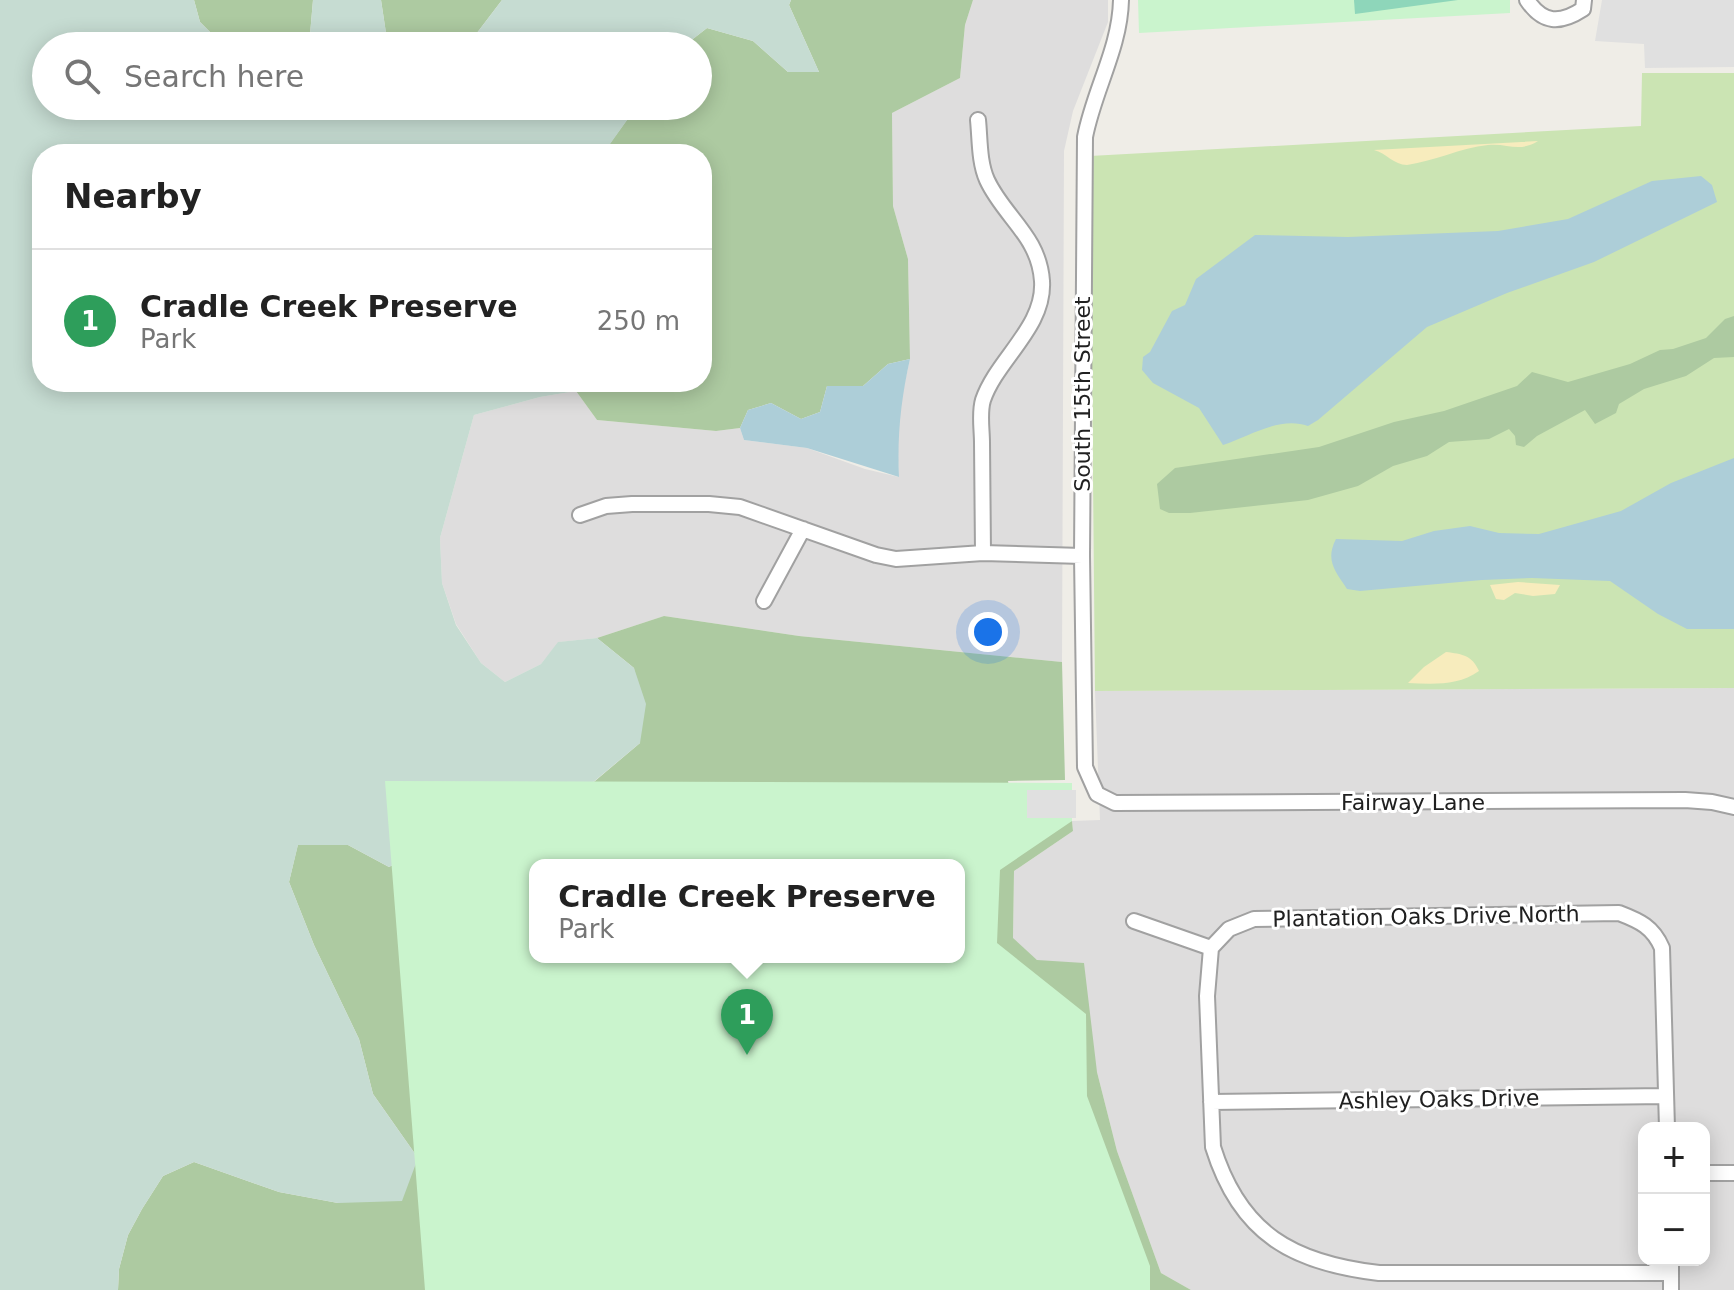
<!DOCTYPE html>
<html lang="en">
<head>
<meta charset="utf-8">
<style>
  :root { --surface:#fff; --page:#f2f2f2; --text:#222; --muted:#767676; --line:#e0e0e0; --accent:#ea580c }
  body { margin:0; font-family:"DejaVu Sans",sans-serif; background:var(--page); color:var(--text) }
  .controls { position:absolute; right:24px; bottom:24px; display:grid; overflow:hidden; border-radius:16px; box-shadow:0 4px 20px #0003 }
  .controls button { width:72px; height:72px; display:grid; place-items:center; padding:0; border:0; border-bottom:2px solid var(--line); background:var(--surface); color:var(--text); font:40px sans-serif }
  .you { position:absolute; left:988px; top:632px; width:28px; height:28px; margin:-20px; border:6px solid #fff; border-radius:50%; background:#1a73e8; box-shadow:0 0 0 12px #1a73e833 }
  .badge { display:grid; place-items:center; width:52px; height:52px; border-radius:50%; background:var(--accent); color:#fff; font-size:26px; font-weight:700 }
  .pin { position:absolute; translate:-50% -66px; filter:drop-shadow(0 2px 4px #0008) }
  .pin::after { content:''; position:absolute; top:42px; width:28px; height:24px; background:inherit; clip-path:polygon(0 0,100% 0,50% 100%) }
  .popup { position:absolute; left:529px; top:859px; width:436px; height:104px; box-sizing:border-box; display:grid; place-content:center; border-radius:16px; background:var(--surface); filter:drop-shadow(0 2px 6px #0005); font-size:26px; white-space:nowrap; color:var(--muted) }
  .popup b { font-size:30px; color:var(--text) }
  .popup::after { content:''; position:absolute; left:50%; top:100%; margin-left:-16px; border:16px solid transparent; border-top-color:var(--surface) }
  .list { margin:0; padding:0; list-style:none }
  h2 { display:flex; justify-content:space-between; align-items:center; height:104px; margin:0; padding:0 32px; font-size:34px }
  h2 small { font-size:26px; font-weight:400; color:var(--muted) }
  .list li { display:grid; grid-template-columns:52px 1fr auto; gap:24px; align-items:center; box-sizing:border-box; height:144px; padding:0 32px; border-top:2px solid var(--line) }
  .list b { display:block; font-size:30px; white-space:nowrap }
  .list p { margin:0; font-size:26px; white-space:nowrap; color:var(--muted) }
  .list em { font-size:26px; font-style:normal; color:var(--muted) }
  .icon { flex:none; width:44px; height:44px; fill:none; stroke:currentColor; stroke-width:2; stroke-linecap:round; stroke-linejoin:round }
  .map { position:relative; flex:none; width:1734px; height:1290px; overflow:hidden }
  .search { position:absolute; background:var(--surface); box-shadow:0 4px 20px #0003; left:32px; top:32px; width:680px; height:88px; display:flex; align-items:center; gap:20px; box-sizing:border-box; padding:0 28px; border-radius:44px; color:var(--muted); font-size:30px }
  .panel { position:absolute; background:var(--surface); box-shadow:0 4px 20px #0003; left:32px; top:144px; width:680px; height:248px; border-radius:32px }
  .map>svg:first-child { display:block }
  .residential { fill:#dedddd; fill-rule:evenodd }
  .grass { fill:#cbe4b3 }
  .forest { fill:#adcaa1; fill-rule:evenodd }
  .wetland { fill:#c6dcd2 }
  .sand { fill:#f7ecbd }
  .park { fill:#caf4cd; fill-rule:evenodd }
  .pitch { fill:#8ed6ba }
  .parking { fill:#e0e0e0 }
  .water { fill:#adced8 }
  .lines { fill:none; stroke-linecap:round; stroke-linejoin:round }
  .street-casing { stroke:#a1a1a1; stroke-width:18 }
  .street { stroke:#fff; stroke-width:14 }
  .labels { text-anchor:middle; stroke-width:6; stroke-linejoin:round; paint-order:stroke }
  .street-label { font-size:22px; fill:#202020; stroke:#fff }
</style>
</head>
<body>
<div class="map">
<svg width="1734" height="1290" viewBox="0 0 1734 1290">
  <rect width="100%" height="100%" fill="#efede7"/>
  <path class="residential" d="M 973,0 L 1108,0 L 1108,22 L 1073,111 L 1064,151 L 1062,662 L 799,636 L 664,616 L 597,638 L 559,642 L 541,664 L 505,682 L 481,663 L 456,624 L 442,583 L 440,538 L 474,415 L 540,397 L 576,391 L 597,420 L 716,431 L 740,428 L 744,440 L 807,448 L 865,469 L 899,477 L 897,443 L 901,399 L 910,359 L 908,259 L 893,206 L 892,113 L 960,78 L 965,25 Z
    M 1734,688 L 1734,1290 L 1191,1290 L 1161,1273 L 1117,1151 L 1097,1072 L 1037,960 L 1013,939 L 1014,871 L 1073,831 L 1072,821 L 1100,820 L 1095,691 ZM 1644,1128 L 1704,1128 L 1704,1260 L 1644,1260 Z"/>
  <path class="grass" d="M 1642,73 L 1734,73 L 1734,688 L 1095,691 L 1090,156 L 1641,126 Z"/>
  <path class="forest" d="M 194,0 L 313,0 L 309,46 L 224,46 L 200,22 Z
    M 381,0 L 502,0 L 467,46 L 391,46 L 387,40 Z
    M 791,0 L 973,0 L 965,25 L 960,78 L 892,113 L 893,206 L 908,259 L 910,359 L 888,364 L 863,386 L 827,386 L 820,412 L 801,419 L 771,403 L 748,410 L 740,428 L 716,431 L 597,420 L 576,391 L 593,382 L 702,382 L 702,154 L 603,153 L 637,106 L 698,106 L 698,46 L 684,46 L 707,28 L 753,41 L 788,72 L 819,72 L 789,5 Z
    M 1734,316 L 1734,357 L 1714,358 L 1686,376 L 1644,389 L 1619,404 L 1616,413 L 1595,424 L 1585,410 L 1537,436 L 1524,447 L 1516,445 L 1515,436 L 1509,429 L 1489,439 L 1449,442 L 1427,456 L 1393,466 L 1358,486 L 1308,500 L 1190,513 L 1169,513 L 1160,509 L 1157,484 L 1175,468 L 1319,447 L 1394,422 L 1444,411 L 1517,386 L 1532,372 L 1568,382 L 1630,364 L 1660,350 L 1673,349 L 1706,338 L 1725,319 Z
    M 664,616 L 799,636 L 1062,662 L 1065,780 L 1008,781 L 1017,829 L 1072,821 L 1073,831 L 1014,871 L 1013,938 L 1037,960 L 1084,963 L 1097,1072 L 1117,1151 L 1161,1273 L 1191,1290 L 118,1290 L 119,1269 L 128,1235 L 142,1209 L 163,1176 L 194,1162 L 279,1192 L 338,1203 L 418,1158 L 373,1094 L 359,1039 L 314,945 L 289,882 L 298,844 L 348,845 L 389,867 L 429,846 L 550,819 L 640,743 L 634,668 L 597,638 ZM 535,865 L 959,865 L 959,957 L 535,957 Z"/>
  <path class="wetland" d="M 0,0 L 194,0 L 200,22 L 224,46 L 46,46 L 46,106 L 637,106 L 603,154 L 42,154 L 42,382 L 593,382 L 576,391 L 540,397 L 474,415 L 440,538 L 442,583 L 456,625 L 481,663 L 505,682 L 541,664 L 558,642 L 597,638 L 634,668 L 646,704 L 640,743 L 549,819 L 429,846 L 389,867 L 348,845 L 298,845 L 289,882 L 314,945 L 359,1039 L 373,1094 L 418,1158 L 402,1201 L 338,1203 L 279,1192 L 194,1162 L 163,1176 L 142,1209 L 128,1235 L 119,1269 L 118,1290 L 0,1290 Z
    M 313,0 L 381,0 L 387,39 L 391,46 L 309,46 Z
    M 502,0 L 791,0 L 789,5 L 819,72 L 788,72 L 753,41 L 707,28 L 684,46 L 467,46 Z"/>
  <path class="sand" d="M 1538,141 C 1519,153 1508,143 1488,145 C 1460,148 1435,161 1407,165 C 1394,165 1386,153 1374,150 Z
    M 1518,582 L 1560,585 L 1555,594 L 1533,596 L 1515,593 L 1504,600 L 1496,599 L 1490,585 Z
    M 1446,652 C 1462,654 1472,655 1479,671 C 1458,686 1433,684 1408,683 L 1424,667 Z"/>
  <path class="park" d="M 1138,0 L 1510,0 L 1510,13 L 1139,33 Z
    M 385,781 L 1072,783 L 1072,821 L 1000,870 L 997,943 L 1086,1014 L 1087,1096 L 1150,1266 L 1150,1290 L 425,1290 ZM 535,865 L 959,865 L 959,957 L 535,957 Z"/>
  <path class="pitch" d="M 1354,0 L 1458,0 L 1355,14 Z"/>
  <path class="parking" d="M 1602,0 L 1734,0 L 1734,67 L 1645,68 L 1644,44 L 1595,41 Z
    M 1027,790 L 1076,790 L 1076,818 L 1027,818 Z"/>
  <path class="water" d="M 1701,176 L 1712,185 L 1717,202 L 1594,262 L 1507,293 L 1427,327 L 1318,420 L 1308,426 C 1280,416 1250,436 1223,445 L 1199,408 L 1153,383 L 1142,370 L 1143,357 L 1150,352 L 1172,311 L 1185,305 L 1196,279 L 1255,235 L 1348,237 L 1498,231 L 1568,219 L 1652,181 Z
    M 910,359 C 901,399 897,436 899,477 L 807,448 L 744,440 L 740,428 L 748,410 L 771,403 L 801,419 L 820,412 L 827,386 L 863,386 L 888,364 Z
    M 1734,458 L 1734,629 L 1687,629 L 1658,614 L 1610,581 L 1532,578 L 1482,580 L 1360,591 L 1347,589 C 1335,571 1325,560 1336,539 L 1402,541 L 1434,531 L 1470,526 L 1499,533 L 1539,534 L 1621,511 L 1671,483 Z"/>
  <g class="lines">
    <g class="street-casing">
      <path id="street" d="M 1121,0 C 1120,48 1094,90 1085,137 L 1082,556 L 1085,767 L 1097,794 L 1115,803 L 1685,800 L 1712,802 L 1734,807
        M 1527,0 C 1543,24 1560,24 1583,9 L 1584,0
        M 978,120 C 980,140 979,162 987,180 C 1004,217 1039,236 1042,281 C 1045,327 997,359 983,400 C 979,413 982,429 982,443 C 982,480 983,516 983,553
        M 580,515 L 606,506 L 632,504 L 709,504 L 740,507 L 876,555 L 896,559 L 983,553 L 1082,556
        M 764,601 L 803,529
        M 1134,921 L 1211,948
        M 1211,1102 L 1666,1096
        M 1667,1128 L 1662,948 C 1653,927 1640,921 1619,913 L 1254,919 L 1229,929 L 1211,948 L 1207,996 L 1213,1147 C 1240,1234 1293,1263 1379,1273 L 1671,1273
        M 1704,1173 L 1734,1173
        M 1671,1260 L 1671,1290"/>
    </g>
    <use href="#street" class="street"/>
  </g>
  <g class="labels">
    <g class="street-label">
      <text transform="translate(1082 394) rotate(-90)" y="8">South 15th Street</text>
      <text x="1413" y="810">Fairway Lane</text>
      <text transform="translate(1426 916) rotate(-1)" y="8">Plantation Oaks Drive North</text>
      <text transform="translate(1439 1099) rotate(-1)" y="8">Ashley Oaks Drive</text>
    </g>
  </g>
</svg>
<div class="controls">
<button>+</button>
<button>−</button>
</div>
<div class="you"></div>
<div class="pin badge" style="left:747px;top:1055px;background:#2e9e5b">1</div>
<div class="popup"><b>Cradle Creek Preserve</b>Park</div>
<div class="search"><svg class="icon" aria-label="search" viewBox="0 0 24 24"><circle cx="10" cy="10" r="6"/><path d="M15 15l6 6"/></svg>Search here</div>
<section class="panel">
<h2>Nearby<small></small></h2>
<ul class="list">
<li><span class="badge" style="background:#2e9e5b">1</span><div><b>Cradle Creek Preserve</b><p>Park</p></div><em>250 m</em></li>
</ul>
</section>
</div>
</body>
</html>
